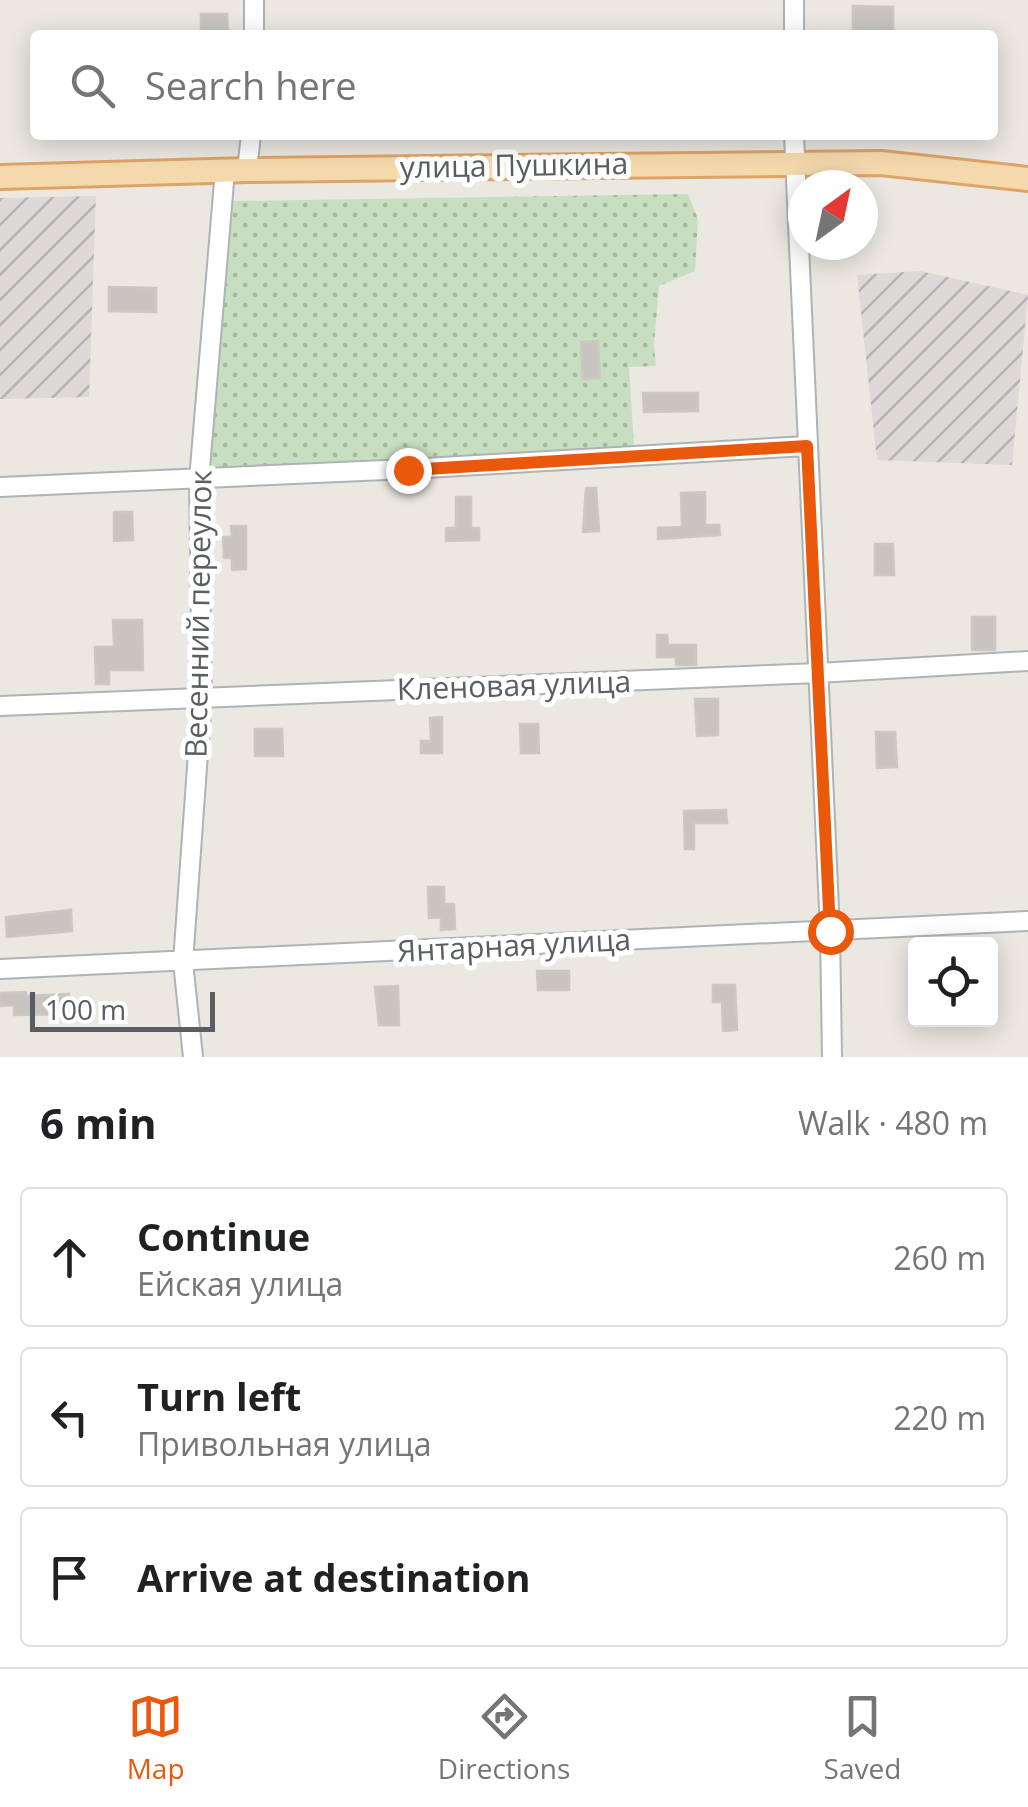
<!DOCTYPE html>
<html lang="en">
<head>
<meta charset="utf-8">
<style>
  :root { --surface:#fff; --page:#f6f6f6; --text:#202124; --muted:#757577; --line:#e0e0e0; --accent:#ea580c }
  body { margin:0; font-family:"Open Sans",sans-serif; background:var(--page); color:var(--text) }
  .controls { position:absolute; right:30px; bottom:30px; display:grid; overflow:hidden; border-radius:10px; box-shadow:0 5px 25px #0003 }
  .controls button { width:90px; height:90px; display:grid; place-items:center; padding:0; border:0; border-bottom:2px solid var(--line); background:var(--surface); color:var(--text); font:50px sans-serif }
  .compass { position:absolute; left:788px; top:170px; width:90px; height:90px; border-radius:50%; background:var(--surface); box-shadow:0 5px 25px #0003; rotate:33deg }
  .scale { position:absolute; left:30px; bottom:25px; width:185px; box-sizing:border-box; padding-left:10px; border:5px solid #5a5e60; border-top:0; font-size:28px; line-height:35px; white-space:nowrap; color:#5a5e60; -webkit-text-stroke:8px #fff; paint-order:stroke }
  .stop { position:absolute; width:30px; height:30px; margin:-22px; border:8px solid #ea580c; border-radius:50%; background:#fff }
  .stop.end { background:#ea580c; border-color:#fff; box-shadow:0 2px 10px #0008 }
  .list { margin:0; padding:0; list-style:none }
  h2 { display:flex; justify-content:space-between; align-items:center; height:130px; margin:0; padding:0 40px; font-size:42px }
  h2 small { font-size:32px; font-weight:400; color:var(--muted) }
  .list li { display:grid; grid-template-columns:65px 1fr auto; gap:30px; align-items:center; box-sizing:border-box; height:140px; margin:0 20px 20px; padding:0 20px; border:2px solid var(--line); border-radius:10px }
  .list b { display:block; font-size:38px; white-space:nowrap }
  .list p { margin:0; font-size:32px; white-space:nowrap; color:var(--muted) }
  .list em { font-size:32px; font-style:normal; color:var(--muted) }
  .icon { flex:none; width:55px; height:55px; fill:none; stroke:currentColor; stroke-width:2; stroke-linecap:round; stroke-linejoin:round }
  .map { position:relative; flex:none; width:1028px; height:1057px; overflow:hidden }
  .search { position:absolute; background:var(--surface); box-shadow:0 5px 25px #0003; left:30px; right:30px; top:30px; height:110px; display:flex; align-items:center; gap:25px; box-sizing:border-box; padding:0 35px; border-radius:10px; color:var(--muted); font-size:38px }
  .sheet { height:610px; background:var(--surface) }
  nav { display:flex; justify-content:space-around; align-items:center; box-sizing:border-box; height:140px; border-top:2px solid var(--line); background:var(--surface); font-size:28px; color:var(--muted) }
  nav a { display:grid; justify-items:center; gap:5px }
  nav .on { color:var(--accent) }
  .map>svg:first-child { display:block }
  .industrial { fill:url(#industrial-furrows) }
  .grass { fill:url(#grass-dots) }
  .building { fill:#c8c4c0; stroke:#cec7c1; stroke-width:2.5 }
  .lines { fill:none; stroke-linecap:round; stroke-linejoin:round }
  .minor-casing { stroke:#afb3b5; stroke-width:22 }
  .major-casing { stroke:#dea367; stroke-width:28 }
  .minor { stroke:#fff; stroke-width:18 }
  .major { stroke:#f4d9ad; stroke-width:22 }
  .route { stroke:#ea580c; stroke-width:12 }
  .labels { text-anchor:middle; stroke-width:10; stroke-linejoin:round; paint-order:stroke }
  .street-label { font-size:30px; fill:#5a5e60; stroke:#fff }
</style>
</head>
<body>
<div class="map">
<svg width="1028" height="1057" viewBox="0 0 1028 1057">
  <defs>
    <pattern id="industrial-furrows" width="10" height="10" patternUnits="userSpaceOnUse" patternTransform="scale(2.5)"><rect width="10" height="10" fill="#dcd9d6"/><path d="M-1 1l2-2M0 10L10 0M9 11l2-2" fill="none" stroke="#b5b3b1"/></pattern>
    <pattern id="grass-dots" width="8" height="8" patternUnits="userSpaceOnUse" patternTransform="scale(2.5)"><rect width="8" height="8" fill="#c7dfc0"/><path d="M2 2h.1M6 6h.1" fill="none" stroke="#a5b89f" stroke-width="1.8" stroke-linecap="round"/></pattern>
  </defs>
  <rect width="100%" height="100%" fill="#ebe7e1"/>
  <path class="industrial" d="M 96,196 L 89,397 L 0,399 L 0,198 Z
    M 920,271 L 1028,295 L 1012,465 L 877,460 L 857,275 Z"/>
  <path class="grass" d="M 688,194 L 698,219 L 695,271 L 659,286 L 654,345 L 656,366 L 629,367 L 634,447 L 209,472 L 205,467 L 232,201 Z"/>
  <path class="building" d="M 853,6 L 893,7 L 893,35 L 853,35 Z
    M 201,14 L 227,14 L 228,35 L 201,35 Z
    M 109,287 L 156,288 L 156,312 L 109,311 Z
    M 598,341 L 600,378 L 583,379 L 581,342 Z
    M 643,393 L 698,393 L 698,411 L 644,412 Z
    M 586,488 L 596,488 L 599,531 L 583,532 Z
    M 705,492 L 705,525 L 719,525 L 720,535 L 658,539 L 658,528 L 682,527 L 681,493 Z
    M 456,497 L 471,497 L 471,528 L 479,528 L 479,540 L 446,541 L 446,528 L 456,528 Z
    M 114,512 L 132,512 L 133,540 L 114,541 Z
    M 231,526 L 246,526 L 246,569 L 232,570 L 232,558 L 224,558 L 223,537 L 232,537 Z
    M 875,544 L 893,544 L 894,575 L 875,575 Z
    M 972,617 L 995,617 L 995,650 L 972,650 Z
    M 113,620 L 142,620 L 143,670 L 109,670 L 109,684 L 96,684 L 95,647 L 114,647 Z
    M 657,635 L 667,635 L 668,645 L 696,645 L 696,665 L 676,665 L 676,657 L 657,657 Z
    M 695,699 L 718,699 L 718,735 L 697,736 Z
    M 442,717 L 442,753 L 421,753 L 421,741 L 431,741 L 430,718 Z
    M 520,724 L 538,724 L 539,753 L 521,753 Z
    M 255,729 L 282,729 L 283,756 L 255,756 Z
    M 876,732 L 895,732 L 897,767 L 877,768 Z
    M 726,810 L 727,823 L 694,823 L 694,849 L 685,849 L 684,811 Z
    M 428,887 L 444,887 L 444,904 L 454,904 L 455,929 L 441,930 L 441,917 L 429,918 Z
    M 71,910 L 72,931 L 7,937 L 6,917 Z
    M 537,971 L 569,971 L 569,990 L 538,990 Z
    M 713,985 L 735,985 L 737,1030 L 723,1031 L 722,1002 L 713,1002 Z
    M 398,986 L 399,1025 L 379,1025 L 375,987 Z
    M 26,992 L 26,996 L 69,994 L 70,1014 L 14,1015 L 14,1005 L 0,1006 L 0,993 Z"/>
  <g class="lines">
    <g class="minor-casing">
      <path id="minor" d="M 254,0 L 254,35
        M 794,0 L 794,35
        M 794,135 L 830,931 L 832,1057
        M 247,170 L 251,135
        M 0,487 L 408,469 L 807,446
        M 0,706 L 818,673 L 1028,661
        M 0,969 L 1028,921
        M 193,1057 L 183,962 L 202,698 L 199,480 L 225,170"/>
    </g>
    <g class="major-casing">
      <path id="major" d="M 0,177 L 247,170 L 881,163 L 1028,179"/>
    </g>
    <use href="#minor" class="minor"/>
    <use href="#major" class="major"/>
  </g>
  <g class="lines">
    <path class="route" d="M 408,470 L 807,446 L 830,931"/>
  </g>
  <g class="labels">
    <g class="street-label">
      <text transform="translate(514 166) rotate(-1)" y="10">улица Пушкина</text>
      <text transform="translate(199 614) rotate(-89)" y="10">Весенний переулок</text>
      <text transform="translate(514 686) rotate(-2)" y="10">Кленовая улица</text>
      <text transform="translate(514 946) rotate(-3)" y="10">Янтарная улица</text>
    </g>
  </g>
</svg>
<div class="controls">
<button><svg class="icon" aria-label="locate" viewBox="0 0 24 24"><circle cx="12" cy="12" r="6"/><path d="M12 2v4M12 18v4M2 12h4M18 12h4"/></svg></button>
</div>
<svg class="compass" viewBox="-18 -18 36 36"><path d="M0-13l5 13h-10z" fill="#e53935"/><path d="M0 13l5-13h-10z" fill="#757577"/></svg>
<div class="scale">100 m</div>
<div class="stop" style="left:830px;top:931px"></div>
<div class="stop end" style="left:408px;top:470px"></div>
<div class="search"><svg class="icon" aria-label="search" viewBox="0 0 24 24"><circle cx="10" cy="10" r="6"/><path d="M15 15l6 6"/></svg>Search here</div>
</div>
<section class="sheet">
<h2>6 min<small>Walk · 480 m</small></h2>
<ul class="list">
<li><svg class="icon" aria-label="ahead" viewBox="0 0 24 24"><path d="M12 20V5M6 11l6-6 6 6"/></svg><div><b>Continue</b><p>Ейская улица</p></div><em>260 m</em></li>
<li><svg class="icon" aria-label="left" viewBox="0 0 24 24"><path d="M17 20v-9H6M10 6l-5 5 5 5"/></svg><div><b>Turn left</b><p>Привольная улица</p></div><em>220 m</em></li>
<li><svg class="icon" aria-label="arrive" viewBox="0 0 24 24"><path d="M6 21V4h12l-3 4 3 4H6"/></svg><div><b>Arrive at destination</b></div></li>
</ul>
</section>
<nav>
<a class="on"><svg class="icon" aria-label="map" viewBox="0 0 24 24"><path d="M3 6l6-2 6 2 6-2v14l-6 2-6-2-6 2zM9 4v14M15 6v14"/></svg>Map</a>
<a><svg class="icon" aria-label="directions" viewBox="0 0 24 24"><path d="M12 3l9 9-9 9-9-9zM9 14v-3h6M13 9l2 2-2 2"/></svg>Directions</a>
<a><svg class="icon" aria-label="saved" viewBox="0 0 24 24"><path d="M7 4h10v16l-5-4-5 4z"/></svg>Saved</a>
</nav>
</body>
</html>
